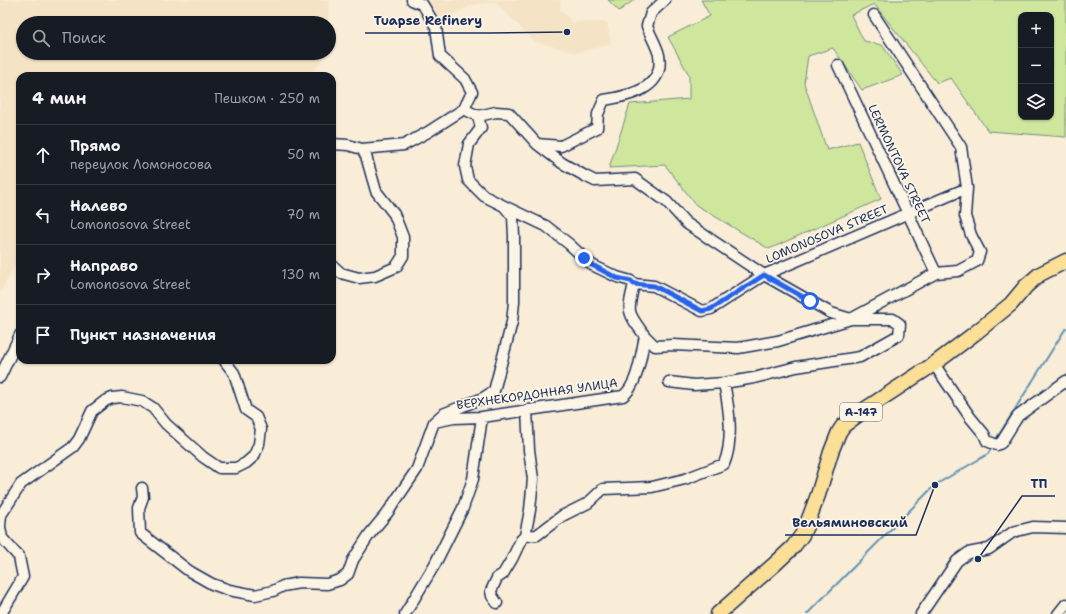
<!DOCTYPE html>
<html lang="ru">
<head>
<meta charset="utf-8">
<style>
  :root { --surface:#171b24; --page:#20242c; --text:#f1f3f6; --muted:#9ea1a6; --line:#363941 }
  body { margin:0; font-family:"Shantell Sans",sans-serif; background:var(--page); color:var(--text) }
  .controls { position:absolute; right:12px; top:12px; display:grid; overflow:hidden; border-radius:8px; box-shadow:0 1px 3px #0004 }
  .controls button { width:36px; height:36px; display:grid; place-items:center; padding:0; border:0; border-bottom:1px solid var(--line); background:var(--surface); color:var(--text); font:20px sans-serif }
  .stop { position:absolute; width:12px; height:12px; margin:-9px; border:3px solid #2563eb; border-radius:50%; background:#fff }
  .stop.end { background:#2563eb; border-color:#fff; box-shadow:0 1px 4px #0008 }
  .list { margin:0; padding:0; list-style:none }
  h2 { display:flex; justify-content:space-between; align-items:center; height:52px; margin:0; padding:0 16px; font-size:17px }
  h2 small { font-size:13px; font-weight:400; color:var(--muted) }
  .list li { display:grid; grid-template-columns:26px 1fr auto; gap:12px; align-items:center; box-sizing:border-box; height:60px; padding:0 16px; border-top:1px solid var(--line) }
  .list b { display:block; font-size:15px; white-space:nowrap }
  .list p { margin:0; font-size:13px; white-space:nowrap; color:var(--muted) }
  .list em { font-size:13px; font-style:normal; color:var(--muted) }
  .icon { flex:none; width:22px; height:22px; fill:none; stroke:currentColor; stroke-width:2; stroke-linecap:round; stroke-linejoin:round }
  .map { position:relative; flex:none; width:1066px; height:614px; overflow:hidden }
  .search { position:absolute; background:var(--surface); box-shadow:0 1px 3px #0004; left:16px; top:16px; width:320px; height:44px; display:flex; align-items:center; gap:10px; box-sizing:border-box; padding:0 14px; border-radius:22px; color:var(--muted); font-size:15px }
  .panel { position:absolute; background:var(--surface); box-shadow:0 1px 3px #0004; left:16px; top:72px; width:320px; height:292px; border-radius:12px }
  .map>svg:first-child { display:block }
  .built { fill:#f5e3c6 }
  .green { fill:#cee79d; stroke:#748b7e; fill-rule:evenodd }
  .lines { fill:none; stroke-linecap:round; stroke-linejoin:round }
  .stream { stroke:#6094b5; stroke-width:2 }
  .minor-casing { stroke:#1b2f5e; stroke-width:13 }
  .highway-casing { stroke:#1b2f5e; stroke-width:17 }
  .minor { stroke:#fcf5e5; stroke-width:10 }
  .highway { stroke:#fbdf96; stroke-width:14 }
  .route { stroke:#2563eb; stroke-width:5 }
  .labels { text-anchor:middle; stroke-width:3.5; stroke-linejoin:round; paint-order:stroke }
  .shield { fill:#fcf5e5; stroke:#5e6a86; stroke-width:1 }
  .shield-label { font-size:11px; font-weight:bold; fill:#1b2f5e }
  .street-label { font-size:12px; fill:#1b2f5e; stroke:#fcf5e5 }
  .leader { fill:none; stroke:#1b2f5e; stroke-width:1.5 }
  .callout-dot { fill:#1b2f5e; stroke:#fcf5e5; stroke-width:1.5 }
  .callout-label { font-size:13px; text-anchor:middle; font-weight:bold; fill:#1b2f5e; stroke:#fcf5e5; stroke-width:3.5; stroke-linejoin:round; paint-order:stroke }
</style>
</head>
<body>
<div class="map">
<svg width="1066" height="614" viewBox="0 0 1066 614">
  <rect width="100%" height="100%" fill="#f9edd7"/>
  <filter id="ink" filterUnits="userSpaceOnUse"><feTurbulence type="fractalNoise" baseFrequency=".025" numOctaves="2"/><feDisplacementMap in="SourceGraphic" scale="8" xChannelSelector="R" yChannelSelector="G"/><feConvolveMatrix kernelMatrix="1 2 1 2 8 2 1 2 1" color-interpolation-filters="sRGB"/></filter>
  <g filter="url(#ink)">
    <path class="built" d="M 0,0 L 329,0 L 328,23 L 23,23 L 23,53 L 327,53 L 327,54 L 310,76 L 20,76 L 20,256 L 0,293 Z
      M 426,0 L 561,0 L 560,9 L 572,22 L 607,22 L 611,44 L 576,53 L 534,41 L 495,2 L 472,5 L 439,22 Z"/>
    <path class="green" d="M 608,0 L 634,0 L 619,11 Z
      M 701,0 L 1066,0 L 1066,137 L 988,131 L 951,78 L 937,83 L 874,4 L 851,15 L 864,41 L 882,45 L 903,75 L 862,90 L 833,48 L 808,56 L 804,83 L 827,150 L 858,142 L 881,199 L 769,249 L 696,205 L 665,165 L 609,168 L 630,104 L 689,99 L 689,75 L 668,37 L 710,16 ZM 1021,15 L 1051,15 L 1051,117 L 1021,117 Z"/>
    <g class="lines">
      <path class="stream" d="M 995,441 L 1064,331 L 1066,329
        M 807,614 L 935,485 L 988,454 L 992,447"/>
      <g class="minor-casing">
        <path id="minor" d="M 838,65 L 936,273
          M 464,109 L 478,116 L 481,128 L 469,144 L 465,166 L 468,180 L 484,196 L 504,206 L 546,226 L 569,244 L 592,265 L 617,277 L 631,281 L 634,284 L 654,286 L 702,311 L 711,309 L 764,275 L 967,188
          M 478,116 L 496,112 L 509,113 L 537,144 L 562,163 L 585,176 L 595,181 L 635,179 L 667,202 L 686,223 L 764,275 L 831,313 L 851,319 L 893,319 L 900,324 L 899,335 L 860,357 L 796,367 L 754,378 L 724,383 L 694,385 L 669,382
          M 332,144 L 348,145 L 362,149 L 404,145 L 428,132 L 464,109 L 472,92 L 465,79 L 440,56 L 436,27 L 423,5 L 412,0
          M 537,144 L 561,146 L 597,128 L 598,114 L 604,100 C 629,96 665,89 659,55 C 657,46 650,35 647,26 L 651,13 L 665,0
          M 332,265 L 341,273 L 359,278 L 375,276 L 396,267 L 403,256 L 403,237 L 394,214 L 376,191 L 366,156 L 362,149
          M 634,284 C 627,313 627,312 645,336
          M 934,364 L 970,417 L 984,434 L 987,441 L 997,445 L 1001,443 L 1018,416 L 1066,381
          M 0,377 L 20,335
          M 434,422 L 454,418 L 482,417 L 623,396 C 638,385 641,354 645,336 L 655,346 L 673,345 L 738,348 L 778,341 L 851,319 L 936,273 L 958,271 L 977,261 L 980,252 L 971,235 L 965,216 L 967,188 L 961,147 L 874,15
          M 142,488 L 143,497 L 139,508 L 140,533 L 189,571 L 212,584 L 229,590 L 255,595 L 273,591 L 283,586 L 299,583 L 327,584 L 340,580 L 348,574 L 353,560 L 369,535 L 388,512 L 417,469 L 434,422 L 443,414 L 483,398 L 494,391 L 512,322 L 514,302 L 514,236 L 513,217 L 504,206
          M 0,526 L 1,515 L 21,484 L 73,447 L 79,439 L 92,411 L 105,401 L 112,398 L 122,397 L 142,401 L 153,408 L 166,424 L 203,457 L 219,468 L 236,468 L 246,463 L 254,456 L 259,444 L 261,429 L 256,417 L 246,410 L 234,373 L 224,360
          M 0,527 L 2,538 L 19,557 L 23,577 L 1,614
          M 525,536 L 537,535 L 562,516 L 588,503 L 603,489 L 652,487 L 685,479 L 724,464 C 734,440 729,408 724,383
          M 497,603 L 492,596 L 491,591 L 497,578 L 503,574 L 512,559 L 521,540 L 525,536 L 530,510 L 533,479 L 529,450 L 527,410
          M 405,614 L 435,564 L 463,508 L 473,479 L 482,417
          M 921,614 L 957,561 L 968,553 L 989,549 L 1013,532 L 1033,527 L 1066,528
          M 1058,614 L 1066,604"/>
      </g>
      <g class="highway-casing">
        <path id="highway" d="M 718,614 L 776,563 L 793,547 L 802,535 L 807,524 L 818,495 L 831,452 L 839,432 L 843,426 L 867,408 L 934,364 L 974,334 L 1011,304 L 1026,286 L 1040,274 L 1066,261"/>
      </g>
      <use href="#minor" class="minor"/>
      <use href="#highway" class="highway"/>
    </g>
  </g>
  <g class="lines" filter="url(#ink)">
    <path class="route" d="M 584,258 L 592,265 L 617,278 L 631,281 L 634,284 L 654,286 L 702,311 L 711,309 L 764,275 L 810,301"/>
  </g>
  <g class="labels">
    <rect class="shield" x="840" y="403" width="42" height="18" rx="3"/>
    <g class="shield-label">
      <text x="861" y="416">А-147</text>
    </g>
    <g class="street-label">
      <text transform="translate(899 164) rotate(65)" y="4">LERMONTOVA STREET</text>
      <text transform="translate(827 234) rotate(-23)" y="4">LOMONOSOVA STREET</text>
      <text transform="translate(537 394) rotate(-8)" y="4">ВЕРХНЕКОРДОННАЯ УЛИЦА</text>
    </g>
  </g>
  <path class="leader" d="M567 32L490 33H365M978 559L1022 496H1055M935 485L916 535H785"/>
  <g class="callout-dot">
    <circle cx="567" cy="32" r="4"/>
    <circle cx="978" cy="559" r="4"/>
    <circle cx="935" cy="485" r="4"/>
  </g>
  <g class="callout-label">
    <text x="428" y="25">Tuapse Refinery</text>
    <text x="1039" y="488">ТП</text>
    <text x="850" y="527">Вельяминовский</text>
  </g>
</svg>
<div class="controls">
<button>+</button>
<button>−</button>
<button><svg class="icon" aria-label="layers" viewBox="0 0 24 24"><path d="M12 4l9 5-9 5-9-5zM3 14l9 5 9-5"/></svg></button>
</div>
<div class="stop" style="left:810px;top:301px"></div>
<div class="stop end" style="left:584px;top:258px"></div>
<div class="search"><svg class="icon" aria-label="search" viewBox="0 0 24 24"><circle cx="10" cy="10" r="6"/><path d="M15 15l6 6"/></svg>Поиск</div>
<section class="panel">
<h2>4 мин<small>Пешком · 250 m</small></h2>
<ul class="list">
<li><svg class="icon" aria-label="ahead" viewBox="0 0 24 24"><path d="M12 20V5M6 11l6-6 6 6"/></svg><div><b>Прямо</b><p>переулок Ломоносова</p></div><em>50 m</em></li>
<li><svg class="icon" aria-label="left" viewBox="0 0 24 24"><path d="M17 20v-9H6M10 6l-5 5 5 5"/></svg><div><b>Налево</b><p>Lomonosova Street</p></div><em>70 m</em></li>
<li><svg class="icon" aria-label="right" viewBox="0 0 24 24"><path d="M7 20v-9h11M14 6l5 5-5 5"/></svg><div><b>Направо</b><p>Lomonosova Street</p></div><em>130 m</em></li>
<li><svg class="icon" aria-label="arrive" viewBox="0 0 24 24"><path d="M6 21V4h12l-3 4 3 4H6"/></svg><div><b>Пункт назначения</b></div></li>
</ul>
</section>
</div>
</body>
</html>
